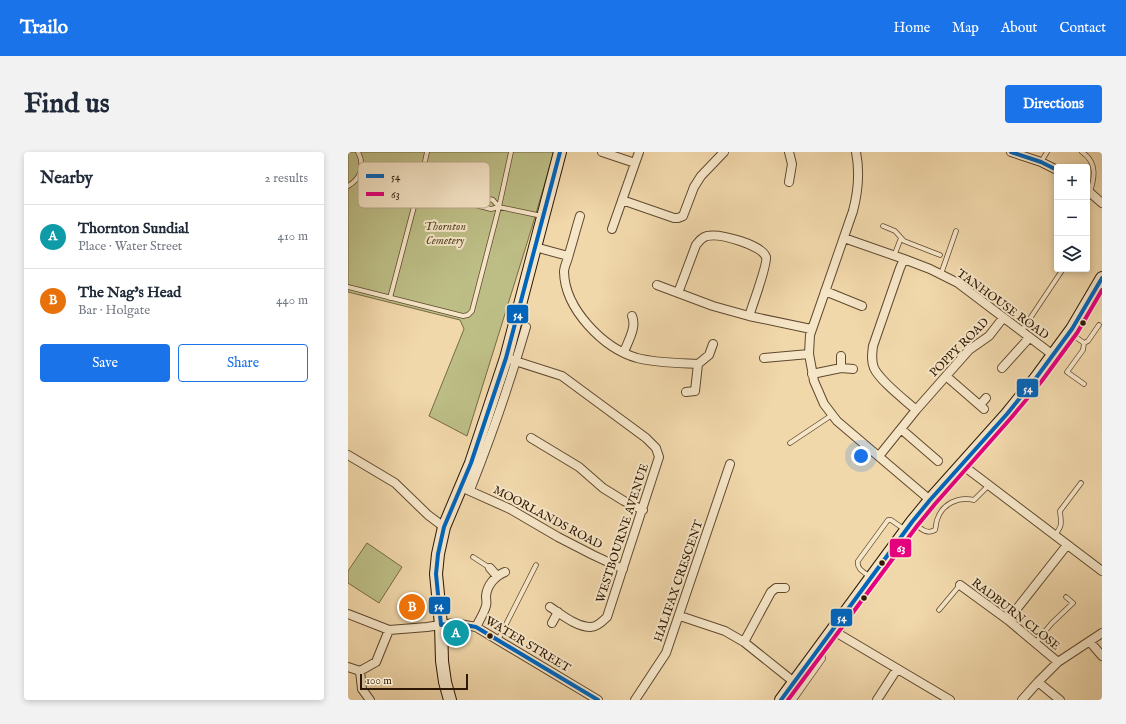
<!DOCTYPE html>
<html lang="en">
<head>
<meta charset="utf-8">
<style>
  :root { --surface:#fff; --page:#f2f2f3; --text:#1f2937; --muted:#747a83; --line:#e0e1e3; --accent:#1a73e8 }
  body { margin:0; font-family:"IM FELL English",serif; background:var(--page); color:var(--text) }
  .controls { position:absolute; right:12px; top:12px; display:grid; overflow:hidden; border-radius:4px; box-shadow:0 2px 6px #0003 }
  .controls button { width:36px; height:36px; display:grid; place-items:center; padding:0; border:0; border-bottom:1px solid var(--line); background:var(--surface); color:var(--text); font:20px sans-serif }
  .scale { position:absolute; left:12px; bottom:10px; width:108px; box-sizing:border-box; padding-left:4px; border:2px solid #2e1804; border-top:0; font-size:11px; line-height:14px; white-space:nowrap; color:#2e1804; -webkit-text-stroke:3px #f6e6c8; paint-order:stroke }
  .you { position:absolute; left:513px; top:304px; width:14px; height:14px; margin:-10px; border:3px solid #fff; border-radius:50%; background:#1a73e8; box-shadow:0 0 0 6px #1a73e833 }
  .badge { display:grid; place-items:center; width:26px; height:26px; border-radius:50%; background:var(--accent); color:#fff; font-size:13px; font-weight:700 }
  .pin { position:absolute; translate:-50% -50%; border:2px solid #fff; box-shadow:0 1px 4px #0006 }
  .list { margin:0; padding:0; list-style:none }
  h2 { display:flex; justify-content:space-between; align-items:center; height:52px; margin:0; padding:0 16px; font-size:17px }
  h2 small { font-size:13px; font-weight:400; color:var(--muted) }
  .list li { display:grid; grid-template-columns:26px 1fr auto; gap:12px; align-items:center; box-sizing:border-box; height:64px; padding:0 16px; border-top:1px solid var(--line) }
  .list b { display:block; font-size:15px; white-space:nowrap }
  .list p { margin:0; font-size:13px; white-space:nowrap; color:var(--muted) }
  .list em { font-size:13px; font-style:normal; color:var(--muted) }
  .actions { display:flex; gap:8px; padding:12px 16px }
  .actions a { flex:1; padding:9px 0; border:1px solid var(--accent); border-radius:4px; text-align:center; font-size:14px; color:var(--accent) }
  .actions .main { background:var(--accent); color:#fff }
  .icon { flex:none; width:22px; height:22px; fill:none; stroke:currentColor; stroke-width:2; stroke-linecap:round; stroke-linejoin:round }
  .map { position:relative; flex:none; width:754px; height:548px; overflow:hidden; border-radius:4px }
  header { display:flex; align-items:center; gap:24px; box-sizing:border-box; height:56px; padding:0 20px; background:var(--accent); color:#fff }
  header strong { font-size:19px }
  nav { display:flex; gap:22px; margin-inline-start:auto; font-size:14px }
  .intro { display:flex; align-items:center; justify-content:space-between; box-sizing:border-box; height:96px; padding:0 24px }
  h1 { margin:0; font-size:28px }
  .button { padding:10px 18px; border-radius:4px; background:var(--accent); color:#fff; font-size:14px; font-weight:700 }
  main { display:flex; gap:24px; padding:0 24px }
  aside { flex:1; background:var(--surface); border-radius:4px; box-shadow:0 2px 6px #0003 }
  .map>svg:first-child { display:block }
  .green { fill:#bdbe86; stroke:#766b45 }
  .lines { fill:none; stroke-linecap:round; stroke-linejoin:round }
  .lane-casing { stroke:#5f482e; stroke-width:5.5 }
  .street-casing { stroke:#5f482e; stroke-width:10 }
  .secondary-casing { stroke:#2e1804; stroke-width:14 }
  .lane { stroke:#f6e6c8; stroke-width:4 }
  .street { stroke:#f6e6c8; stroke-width:8 }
  .secondary { stroke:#f6e6c8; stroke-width:12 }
  .bus-1-casing { stroke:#f6e6c8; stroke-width:7 }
  .bus-2-casing { stroke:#f6e6c8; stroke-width:7 }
  .bus-1 { stroke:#0065bd; stroke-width:4 }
  .bus-2 { stroke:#e5007d; stroke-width:4 }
  .bus-dot { fill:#2e1804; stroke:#f6e6c8; stroke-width:1.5 }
  .labels { text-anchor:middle; stroke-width:4; stroke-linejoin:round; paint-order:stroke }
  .park-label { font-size:12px; font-style:italic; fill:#594a2b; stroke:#f6e6c8 }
  .street-label { font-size:12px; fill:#2e1804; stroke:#f6e6c8 }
  .key { fill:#f6e6c8; stroke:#baa88d; stroke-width:1 }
  .key-label { font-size:11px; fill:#2e1804 }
  .line-badge { stroke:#f6e6c8; stroke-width:1.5 }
  .badge-label { font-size:11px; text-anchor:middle; font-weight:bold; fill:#fff }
</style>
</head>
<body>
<header>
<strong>Trailo</strong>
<nav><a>Home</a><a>Map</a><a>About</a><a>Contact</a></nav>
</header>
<div class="intro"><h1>Find us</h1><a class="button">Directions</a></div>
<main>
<aside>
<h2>Nearby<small>2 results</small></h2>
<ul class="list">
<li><span class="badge" style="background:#0f9aa8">A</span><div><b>Thornton Sundial</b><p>Place · Water Street</p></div><em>410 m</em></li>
<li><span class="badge" style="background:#e8710a">B</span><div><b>The Nag's Head</b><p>Bar · Holgate</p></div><em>440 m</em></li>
</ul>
<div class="actions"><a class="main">Save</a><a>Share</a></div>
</aside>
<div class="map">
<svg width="754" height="548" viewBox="0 0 754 548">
  <rect width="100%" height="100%" fill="#f1d8ab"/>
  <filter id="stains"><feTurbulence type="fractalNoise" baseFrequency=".005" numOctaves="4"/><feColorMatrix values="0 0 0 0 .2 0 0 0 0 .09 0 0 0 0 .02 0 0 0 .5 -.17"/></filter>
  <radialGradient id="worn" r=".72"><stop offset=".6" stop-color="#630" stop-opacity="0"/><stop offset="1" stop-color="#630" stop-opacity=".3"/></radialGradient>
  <path class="green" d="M 0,0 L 206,0 L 184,75 L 119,284 L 81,264 L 116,177 L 112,168 L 0,140 Z
    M 19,391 L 54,415 L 31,451 L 0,431 L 0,419 Z"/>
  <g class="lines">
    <g class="lane-casing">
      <path id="lane" d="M 734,0 C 749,10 747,25 742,40
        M 693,10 L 699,0
        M 14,13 L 145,48 L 151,55
        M 11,24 L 143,57 L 151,55 L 194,64
        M 0,34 C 13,27 17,13 10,0
        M 535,74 L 547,79 L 556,89 L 592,103
        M 546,104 L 553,86
        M 593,122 L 608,79
        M 0,135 L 115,164 L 120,163 L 124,159 L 151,55 L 163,0
        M 42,146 L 73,28 L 79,0
        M 673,180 L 715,117
        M 722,181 L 736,191 L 735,198 L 719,220 L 736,232
        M 736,191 L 740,189 L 751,173
        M 442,291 L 484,263
        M 565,370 C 572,376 578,383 587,378 C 588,375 588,371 589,368 C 594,352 610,344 626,348 L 641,333
        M 707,383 C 715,373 713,371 712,359 L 733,331
        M 125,405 L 142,416
        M 523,425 C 517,421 508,417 510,409 L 540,368 L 543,368 L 556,377
        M 591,458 L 612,433
        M 150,488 L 188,413
        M 688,490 L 704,471 L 725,451 L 718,445
        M 446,548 L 475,507 L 474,498"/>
    </g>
    <g class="street-casing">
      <path id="street" d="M 254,0 L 287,11
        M 508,0 C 512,20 510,40 505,59 L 462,183 L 461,202 L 466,229 L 476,252 L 489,269 L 582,348
        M 663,0 L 693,10 L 709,18
        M 441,30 L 444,12 L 441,0
        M 739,38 L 754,51
        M 274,48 L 326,66 L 330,66 L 335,64 L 346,35 L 353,24 L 376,0
        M 232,64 C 228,77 225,89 221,102 C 220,108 216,114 216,120 C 217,157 255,196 289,206 C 309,211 329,211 350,212 L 347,239 L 338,240
        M 264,77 L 291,0
        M 496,86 L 556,107
        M 187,95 L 220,104
        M 309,133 L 365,154 L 401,164 L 463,177
        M 477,139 L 514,154
        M 330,141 L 348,93 C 351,89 354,85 359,84 C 372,81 414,93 418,105 C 420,111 404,155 401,164
        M 276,200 C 280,189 289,175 284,164
        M 158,206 L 214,224 L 298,286 L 308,296 L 311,305 L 259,465 C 255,469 249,475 243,475 C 228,475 213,462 202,455
        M 416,206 L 461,202
        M 350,212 L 361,203 L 365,192
        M 493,216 L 493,204
        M 654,216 L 681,186
        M 464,222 L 493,216 L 505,217
        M 598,224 L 636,257
        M 632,253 L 638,246
        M 568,258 C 557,248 532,229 526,216 C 523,209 524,202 525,194 L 552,116 L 556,107 L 582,117 L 610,131 L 705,203
        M 553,277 L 590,309
        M 183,286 L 231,315 L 255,336 L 276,349 L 295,358
        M 0,303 L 47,331 L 80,363 L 96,375
        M 531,304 L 568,258 L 598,224 L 621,198 L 641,184 L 655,166
        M 613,312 L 754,419
        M 113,335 L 162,357 L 210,385 L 245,403 L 275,417
        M 122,338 C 143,285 162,231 178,175
        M 142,416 L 149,424
        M 612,433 L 660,468 L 710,510
        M 0,462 L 41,478 L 79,475 L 106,471 L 128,475 L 250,548
        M 332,464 L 377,479 L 396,490 L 446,530
        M 660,468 L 719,393
        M 204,471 L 210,460
        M 128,475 C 131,469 136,461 138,454 C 139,451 138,447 138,444 C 139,433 147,424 157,420
        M 484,478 L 602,548
        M 396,490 L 423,440 L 428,436 L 437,436
        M 742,490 L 754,504
        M 0,515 L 12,519 L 28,510 L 41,478
        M 12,519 L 14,537 L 22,548
        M 690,530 L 712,548
        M 287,548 L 318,501 L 382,312
        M 529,548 L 549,517
        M 674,548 L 690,530 L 710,510 L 754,481"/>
    </g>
    <g class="secondary-casing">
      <path id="secondary" d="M 102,548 L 97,530 L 94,509 L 93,473 L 88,422 L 90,402 L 96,375 L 123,311 L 158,206 L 212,0
        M 433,548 L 564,370 L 582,348 L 659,262 L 688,226 L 724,177 L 754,126"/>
    </g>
    <use href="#lane" class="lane"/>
    <use href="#street" class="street"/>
    <use href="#secondary" class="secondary"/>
    <g class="bus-1-casing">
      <path id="bus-1" d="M 212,0 L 158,206 L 123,311 L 96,375 L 90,402 L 88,422 L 93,473 L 106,471 L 128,475 L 250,548
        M 663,0 L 693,10 L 709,18
        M 433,548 L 564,370 L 582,348 L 659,262 L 688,226 L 724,177 L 754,126"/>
    </g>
    <g class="bus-2-casing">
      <path id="bus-2" d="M 440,548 L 569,374 L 587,352 L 663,266 L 693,230 L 729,181 L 754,138"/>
    </g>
    <use href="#bus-1" class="bus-1"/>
    <use href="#bus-2" class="bus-2"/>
  </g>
  <g class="bus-dot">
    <circle cx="735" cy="171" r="3.5"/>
    <circle cx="534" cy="411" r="3.5"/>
    <circle cx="516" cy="446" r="3.5"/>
    <circle cx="142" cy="484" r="3.5"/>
  </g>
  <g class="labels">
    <g class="park-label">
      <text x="97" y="78">Thornton<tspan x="97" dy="14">Cemetery</tspan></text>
    </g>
    <g class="street-label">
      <text transform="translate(655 152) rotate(36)" y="4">TANHOUSE ROAD</text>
      <text transform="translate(611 195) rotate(-45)" y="4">POPPY ROAD</text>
      <text transform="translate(200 365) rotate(28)" y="4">MOORLANDS ROAD</text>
      <text transform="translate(274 381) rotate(-72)" y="4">WESTBOURNE AVENUE</text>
      <text transform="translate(330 429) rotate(-71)" y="4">HALIFAX CRESCENT</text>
      <text transform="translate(668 462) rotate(38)" y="4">RADBURN CLOSE</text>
      <text transform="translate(180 492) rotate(31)" y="4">WATER STREET</text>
    </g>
  </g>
  <rect x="10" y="10" width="132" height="46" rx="6" class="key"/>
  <rect x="18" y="22" width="18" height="4" fill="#0065bd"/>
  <rect x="18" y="40" width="18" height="4" fill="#e5007d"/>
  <g class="key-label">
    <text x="43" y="28">54</text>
    <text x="43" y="46">63</text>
  </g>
  <g class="line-badge">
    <rect x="158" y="152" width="23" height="20" rx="4" fill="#0065bd"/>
    <rect x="668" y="226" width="23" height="20" rx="4" fill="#0065bd"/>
    <rect x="541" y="386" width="23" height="20" rx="4" fill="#e5007d"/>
    <rect x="80" y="444" width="23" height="19" rx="4" fill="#0065bd"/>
    <rect x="482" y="456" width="23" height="19" rx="4" fill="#0065bd"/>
  </g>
  <g class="badge-label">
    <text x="170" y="166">54</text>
    <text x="680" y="240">54</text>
    <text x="553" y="400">63</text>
    <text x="91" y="457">54</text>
    <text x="494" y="469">54</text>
  </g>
  <rect width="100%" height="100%" filter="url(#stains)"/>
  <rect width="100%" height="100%" fill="url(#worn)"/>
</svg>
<div class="controls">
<button>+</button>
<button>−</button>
<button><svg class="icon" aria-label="layers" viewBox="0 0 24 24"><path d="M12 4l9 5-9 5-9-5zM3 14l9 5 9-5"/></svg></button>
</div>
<div class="scale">100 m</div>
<div class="you"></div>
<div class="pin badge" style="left:108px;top:481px;background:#0f9aa8">A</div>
<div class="pin badge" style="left:64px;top:455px;background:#e8710a">B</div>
</div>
</main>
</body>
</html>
